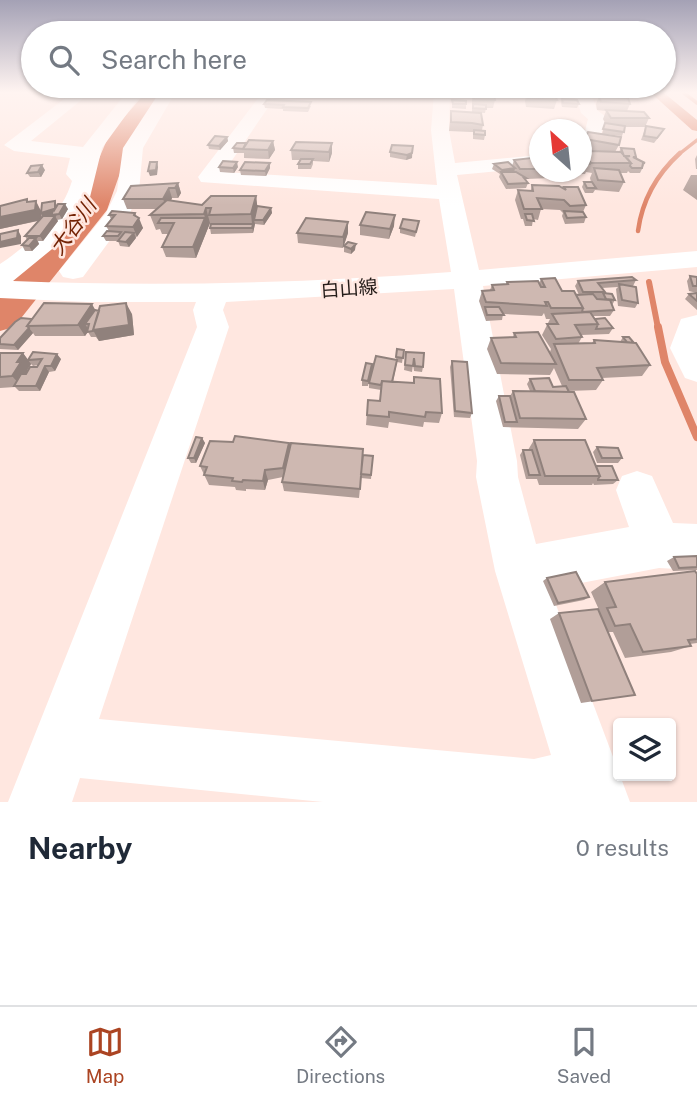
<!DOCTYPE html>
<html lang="en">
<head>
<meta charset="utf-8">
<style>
  :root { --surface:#fff; --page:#f2f2f3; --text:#1f2937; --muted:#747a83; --line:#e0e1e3; --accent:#ab4422 }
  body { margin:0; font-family:"Public Sans","Noto Sans JP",sans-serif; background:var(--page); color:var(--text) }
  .controls { position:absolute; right:21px; bottom:21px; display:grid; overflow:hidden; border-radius:7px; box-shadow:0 2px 5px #0004 }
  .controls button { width:63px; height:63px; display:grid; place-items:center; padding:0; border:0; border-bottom:2px solid var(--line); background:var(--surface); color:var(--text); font:35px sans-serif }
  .compass { position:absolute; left:529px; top:119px; width:63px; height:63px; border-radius:50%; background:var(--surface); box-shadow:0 2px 5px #0004; rotate:333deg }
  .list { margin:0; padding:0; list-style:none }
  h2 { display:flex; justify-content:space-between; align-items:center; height:91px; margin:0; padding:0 28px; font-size:30px }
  h2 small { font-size:23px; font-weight:400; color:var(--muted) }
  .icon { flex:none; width:38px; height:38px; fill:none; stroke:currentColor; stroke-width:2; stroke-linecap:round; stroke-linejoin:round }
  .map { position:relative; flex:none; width:697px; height:802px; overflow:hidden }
  .search { position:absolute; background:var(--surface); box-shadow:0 2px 5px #0004; left:21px; right:21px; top:21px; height:77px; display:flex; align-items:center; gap:18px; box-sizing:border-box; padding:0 24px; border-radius:38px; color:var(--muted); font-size:26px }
  .sheet { height:203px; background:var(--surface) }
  nav { display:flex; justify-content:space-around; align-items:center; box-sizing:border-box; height:98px; border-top:2px solid var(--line); background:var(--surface); font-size:19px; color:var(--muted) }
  nav a { display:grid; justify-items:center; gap:4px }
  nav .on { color:var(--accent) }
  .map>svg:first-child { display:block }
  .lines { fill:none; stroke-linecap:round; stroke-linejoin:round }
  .stream-far3 { stroke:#df8569; stroke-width:3.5 }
  .stream-far2 { stroke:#df8569; stroke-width:4.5 }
  .stream-far1 { stroke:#df8569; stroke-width:6 }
  .stream { stroke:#df8569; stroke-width:8 }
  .canal { fill:#df8569; fill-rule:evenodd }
  .river { fill:#df8569; fill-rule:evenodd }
  .minor { fill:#fff; fill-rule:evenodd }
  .wall { fill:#b19e98; fill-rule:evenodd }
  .shaded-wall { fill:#90817c }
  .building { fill:#ceb8b1; stroke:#90817c; stroke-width:2 }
  .labels { text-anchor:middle; stroke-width:5; stroke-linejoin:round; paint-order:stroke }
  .far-street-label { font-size:19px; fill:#241c19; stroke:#ffe7e0 }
  .far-water-label { font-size:21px; font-style:italic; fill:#732305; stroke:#ffe7e0 }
</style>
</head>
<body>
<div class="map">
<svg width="697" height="802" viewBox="0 0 697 802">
  <rect width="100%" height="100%" fill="#ffe7e0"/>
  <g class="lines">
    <path class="stream-far3" d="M 684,93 L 697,103
      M 678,155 L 697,140"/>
    <path class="stream-far2" d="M 638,231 C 642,201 657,174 680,153"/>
    <path class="stream-far1" d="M 649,282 L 658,328"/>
    <path class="stream" d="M 658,327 L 665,362 L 697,437"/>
    <path class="canal" d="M 651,93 L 664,93 L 697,120 L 697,131 L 692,130 Z"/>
    <path class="river" d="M 145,93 L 166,93 L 133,136 L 107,210 L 14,327 L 0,331 L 0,293 L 79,206 L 109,135 Z"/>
    <path class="minor" d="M 72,93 L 90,93 L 31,141 L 83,147 L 126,93 L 142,93 L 102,148 L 90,197 L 57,245 L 13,281 C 160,287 305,283 451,272 L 439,199 L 201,182 L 198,177 L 262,93 L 278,93 L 224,172 L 437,185 L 431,130 L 434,93 L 450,93 L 449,130 L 455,163 L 540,155 L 540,167 L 457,175 L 479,270 L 697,251 L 697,267 L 483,286 L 517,461 L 518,477 L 536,544 L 629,527 L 616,490 L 622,476 L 637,471 L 652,476 L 673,523 L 697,524 L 697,570 L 659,568 L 550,589 L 630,802 L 323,802 L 80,778 L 72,802 L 8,802 L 197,327 L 193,310 L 196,302 L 87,302 L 0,298 L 0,264 C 30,244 61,217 72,181 L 66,174 L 70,158 L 14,151 L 4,145 ZM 454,289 L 477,461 L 476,477 L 495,571 L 551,755 L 534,759 L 99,719 L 229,327 L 223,310 L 226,302 Z
      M 159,93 L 175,93 L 143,148 L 139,191 L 130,213 L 83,277 L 73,279 L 63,277 L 59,271 L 106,213 L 117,191 L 123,148 Z
      M 575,93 L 591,93 L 597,110 L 606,117 L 600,138 L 582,144 L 582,132 L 585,131 L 588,119 L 581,113 Z
      M 697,315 L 697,382 L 685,378 L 670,348 L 681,319 Z"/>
  </g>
  <path class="wall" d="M 461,93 L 494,93 L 495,100 L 493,108 L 486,108 L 485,113 L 472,112 L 472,98 L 460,97 Z
    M 527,93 L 557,100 L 554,109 L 526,107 L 525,101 Z
    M 599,96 L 630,104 L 627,111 L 649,118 L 645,127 L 625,127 L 622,136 L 604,134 L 619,145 L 615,152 L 619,152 L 621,148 L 636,157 L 636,158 L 645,163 L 640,173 L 630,173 L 628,171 L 627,173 L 620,173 L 624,182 L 619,192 L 595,190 L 593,193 L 585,193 L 582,187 L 584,182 L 591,182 L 590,178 L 592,173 L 586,172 L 585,174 L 553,175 L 551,178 L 526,179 L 528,183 L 526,188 L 506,189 L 499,177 L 500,174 L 492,169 L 494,164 L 512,166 L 514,160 L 540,157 L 540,172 L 582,172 L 582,150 L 586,152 L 600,152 L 582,148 L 588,132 L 602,134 L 605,123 L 603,119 L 606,111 L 597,110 L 596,104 Z
    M 562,99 L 579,104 L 577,108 L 562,107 L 561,103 Z
    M 452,100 L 466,104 L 466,109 L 452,108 Z
    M 264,104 L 311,106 L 308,112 L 283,111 L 283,109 L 265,108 Z
    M 451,111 L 483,125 L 482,130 L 485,135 L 484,140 L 473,139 L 473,132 L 471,132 L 449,131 Z
    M 646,126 L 662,133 L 654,143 L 641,140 Z
    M 227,137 L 228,141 L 220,150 L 209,149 L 208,145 Z
    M 273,141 L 275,150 L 269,159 L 244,158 L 244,153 L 234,153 L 233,148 L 246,143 Z
    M 332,143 L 332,153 L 329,162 L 313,161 L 313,164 L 311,169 L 298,169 L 298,164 L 300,160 L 292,160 L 291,150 Z
    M 413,146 L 412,158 L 406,160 L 390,157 L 390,152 Z
    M 697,155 L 697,169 L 696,169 L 695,159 Z
    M 219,167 L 238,167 L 234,173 L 220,172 Z
    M 270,168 L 266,176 L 241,175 L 240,170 Z
    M 45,170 L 41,177 L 30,177 L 27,173 Z
    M 691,175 L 697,175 L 697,200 L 683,190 Z
    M 178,183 L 181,193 L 178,198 L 172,198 L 171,201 L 202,205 L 256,196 L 257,206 L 271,208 L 272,213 L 264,225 L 255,224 L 253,233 L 211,234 L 210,228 L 211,224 L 210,223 L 196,258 L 166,257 L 162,247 L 168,234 L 162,234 L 160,229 L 156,230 L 150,215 L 157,209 L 127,209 L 123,199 Z
    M 532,185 L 564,189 L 564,187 L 586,205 L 583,212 L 586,217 L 584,223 L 565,224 L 562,216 L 563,213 L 560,210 L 541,209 L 538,220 L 533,219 L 532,226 L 525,226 L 523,219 L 521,219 L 515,200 L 518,190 L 531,190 Z
    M 28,201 L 41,210 L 55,201 L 57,205 L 68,209 L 62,219 L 57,220 L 58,221 L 43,241 L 38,241 L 39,244 L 32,251 L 25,251 L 22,245 L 27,240 L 25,236 L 38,221 L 0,229 L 0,206 Z
    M 109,215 L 136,217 L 143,228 L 129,247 L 120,246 L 118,241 L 106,241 L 103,236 L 109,231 L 106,226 L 111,219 Z
    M 419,221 L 415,237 L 400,233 L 400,228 Z
    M 360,225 L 394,226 L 389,239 L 360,235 Z
    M 297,233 L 348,233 L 343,248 L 298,243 Z
    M 344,246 L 355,250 L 351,254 L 344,252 Z
    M 690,276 L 697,277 L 697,293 L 689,291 L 687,281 Z
    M 541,279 L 562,291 L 576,295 L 579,295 L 575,286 L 578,281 L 636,280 L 633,286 L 638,303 L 635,308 L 618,306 L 616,289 L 618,287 L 602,288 L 604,293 L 615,300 L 612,305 L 614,310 L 610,316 L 593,316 L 595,319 L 613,328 L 609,334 L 581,335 L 582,337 L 578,344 L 592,343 L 594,340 L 620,342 L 623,337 L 650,365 L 642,376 L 602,378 L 603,380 L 596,390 L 568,391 L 586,419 L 578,429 L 503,427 L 496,401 L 499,396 L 510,396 L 513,391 L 530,391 L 527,384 L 530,379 L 553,387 L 562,386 L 554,368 L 550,375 L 497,374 L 487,349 L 491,338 L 513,337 L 514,333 L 550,352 L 551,349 L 542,335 L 550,319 L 546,319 L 544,313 L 542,316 L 503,314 L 502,320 L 486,321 L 479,301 L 482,291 L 490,290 L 492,285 L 506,284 L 507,282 L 539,284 Z
    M 697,293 L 697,310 L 685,299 L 689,294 Z
    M 95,310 L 132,314 L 134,335 L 99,341 L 96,337 L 91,337 L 88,332 L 85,336 L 35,336 L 33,333 L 18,350 L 0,349 L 0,338 L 32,319 Z
    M 397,349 L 404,350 L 402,363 L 397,362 L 393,382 L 413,383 L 414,377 L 442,413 L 439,423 L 424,422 L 423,427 L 389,422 L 388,428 L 366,425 L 368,400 L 380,401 L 381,390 L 369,388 L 369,383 L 396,359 Z
    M 406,352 L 423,367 L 422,372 L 414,371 L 413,364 L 412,372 L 404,370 Z
    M 0,353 L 23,353 L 28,360 L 61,359 L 55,371 L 49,372 L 40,391 L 19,391 L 15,387 L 0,388 ZM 31,364 L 33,366 L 38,365 L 37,367 L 28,371 Z
    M 452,361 L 472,413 L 470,418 L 454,417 L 450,367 Z
    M 371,369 L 368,386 L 362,386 L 362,380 Z
    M 202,438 L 205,443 L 196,463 L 191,463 L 188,458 Z
    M 534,440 L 596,466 L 618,480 L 613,484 L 594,485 L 593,483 L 592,485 L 539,485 L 537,479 L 526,479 L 520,455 L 523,450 L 528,450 Z
    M 289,443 L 290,449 L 373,456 L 371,479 L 361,478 L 359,498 L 284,491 L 282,482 L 283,477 L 268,480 L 265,490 L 246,489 L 246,491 L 236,490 L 235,487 L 209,485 L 200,466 Z
    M 597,447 L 622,458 L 618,463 L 597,463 L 593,452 Z
    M 697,556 L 697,570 L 673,571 L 667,561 L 674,557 Z
    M 697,574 L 697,643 L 690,644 L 691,646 L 671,652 L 625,658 L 613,632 L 608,632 L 635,695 L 581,703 L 550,619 L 559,613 L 600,612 L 591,592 L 605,582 Z
    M 547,578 L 589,597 L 584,600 L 554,606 L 543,581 Z"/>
  <path class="shaded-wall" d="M 227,137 L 228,141 L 220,150 L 219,146 Z
    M 273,141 L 275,150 L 269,159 L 268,150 Z
    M 332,143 L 332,153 L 329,162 L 329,152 Z
    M 412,153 L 412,158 L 406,160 L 407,155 Z
    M 157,162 L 158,167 L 157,175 L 150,176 L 148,171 Z
    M 237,162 L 238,167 L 234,173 L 233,168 Z
    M 270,163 L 270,168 L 266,176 L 265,171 Z
    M 42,165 L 45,170 L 41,177 L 38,172 Z
    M 515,168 L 514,173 L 501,173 L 502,170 Z
    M 178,183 L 181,193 L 178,198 L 175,188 Z
    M 169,188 L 172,198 L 167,209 L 163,199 Z
    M 256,196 L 258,211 L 254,220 L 255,224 L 253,233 L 251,214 Z
    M 27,199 L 33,210 L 36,201 L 41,211 L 54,209 L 51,215 L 52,216 L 44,218 L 41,214 L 41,220 L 0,229 L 0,217 L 27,202 Z
    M 65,204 L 68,209 L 62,219 L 59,214 Z
    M 206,208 L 210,223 L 196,258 L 193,247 L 205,218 L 204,214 Z
    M 271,208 L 272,213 L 264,225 L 263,220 Z
    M 135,213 L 138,220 L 139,218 L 143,228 L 137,237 L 133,227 L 134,215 Z
    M 395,215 L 394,226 L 389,239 L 390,229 Z
    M 55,216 L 58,221 L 43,241 L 40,236 Z
    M 348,222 L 348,233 L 343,248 L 343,237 Z
    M 18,230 L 21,236 L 21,244 L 0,248 L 0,242 Z
    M 134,233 L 136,238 L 129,247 L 126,242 Z
    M 36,238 L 39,244 L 32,251 L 29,246 Z
    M 356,244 L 355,250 L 351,254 L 351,249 Z
    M 126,303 L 132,314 L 134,335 L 99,341 L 93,330 Z
    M 92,304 L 98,315 L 89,324 L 85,324 L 89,330 L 85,336 L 78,325 Z
    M 29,328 L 33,333 L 18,350 L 14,345 Z
    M 23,353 L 31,364 L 27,370 L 30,373 L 21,386 L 12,376 L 17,362 Z
    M 57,354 L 61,359 L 55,371 L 51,366 Z
    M 45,366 L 49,372 L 40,391 L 36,386 Z
    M 202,438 L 205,443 L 196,463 L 194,458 Z
    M 289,443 L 291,453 L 285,477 L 283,468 Z
    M 265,470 L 268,480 L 265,490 L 263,481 Z"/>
  <path class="building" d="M 474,93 L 494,93 L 495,100 L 474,99 Z
    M 527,93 L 554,94 L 557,100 L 528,98 Z
    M 599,96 L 628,98 L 630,104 L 601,102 Z
    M 562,99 L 577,100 L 579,104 L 563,103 Z
    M 267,100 L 311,102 L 308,108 L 283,107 L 284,105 L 264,104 Z
    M 452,100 L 466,101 L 466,104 L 453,104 Z
    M 473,104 L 486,105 L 486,109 L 473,108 Z
    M 606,110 L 644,112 L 649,118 L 611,118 Z
    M 451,111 L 481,113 L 483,125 L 472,123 L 451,122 Z
    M 605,123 L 625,126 L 624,132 L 603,129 Z
    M 646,126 L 664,129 L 657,138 L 644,136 Z
    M 474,130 L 485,131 L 485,135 L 474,134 Z
    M 588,132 L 621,137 L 619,145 L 585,139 Z
    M 215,136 L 227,137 L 219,146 L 208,145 Z
    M 249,140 L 273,141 L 268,150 L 243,149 Z
    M 296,142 L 332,143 L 329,152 L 291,150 Z
    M 237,143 L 246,143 L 243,149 L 233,148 Z
    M 392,145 L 413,146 L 412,153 L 407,155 L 390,152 Z
    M 621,148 L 634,149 L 636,157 L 633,157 L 645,163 L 643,163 L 642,168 L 632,168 L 630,166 L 631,163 L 626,157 L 630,156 L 624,156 Z
    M 591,151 L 621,152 L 631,163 L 591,163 L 582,152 Z
    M 582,156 L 589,164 L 582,164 Z
    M 540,157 L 540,169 L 520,169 L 514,160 Z
    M 301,159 L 313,159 L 310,164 L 298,164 Z
    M 223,161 L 237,162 L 233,168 L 219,167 Z
    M 150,162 L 157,162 L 156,170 L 148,171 Z
    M 245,162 L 270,163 L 265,171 L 240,170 Z
    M 508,162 L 515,168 L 502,170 L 494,164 Z
    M 42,165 L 38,172 L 27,173 L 31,166 Z
    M 594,168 L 619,170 L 624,182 L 598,180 Z
    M 501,172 L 516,172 L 526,178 L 524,178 L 528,183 L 508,184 Z
    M 584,182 L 592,182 L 596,188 L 587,188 Z
    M 178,183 L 175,188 L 169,188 L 163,199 L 123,199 L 131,186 Z
    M 532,185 L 559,186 L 566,190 L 564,187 L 578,187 L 586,205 L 570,206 L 564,200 L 537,198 L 542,209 L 524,209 L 518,190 L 533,191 Z
    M 211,196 L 256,196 L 251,214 L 209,215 L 211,208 L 206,208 L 204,214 L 150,215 L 167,200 L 202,205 Z
    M 27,199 L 27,202 L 36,201 L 35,210 L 0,217 L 0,206 Z
    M 55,201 L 55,209 L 58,204 L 65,204 L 59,214 L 51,215 L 54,209 L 41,213 L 42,203 Z
    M 257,206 L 271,208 L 263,220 L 254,220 Z
    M 112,211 L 135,213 L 134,215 L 139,218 L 133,227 L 106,226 L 115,215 L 109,215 Z
    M 564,211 L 583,212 L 586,217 L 567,218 Z
    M 366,212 L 395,215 L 390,229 L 360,225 Z
    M 525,214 L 532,214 L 534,221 L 527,220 Z
    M 43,216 L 55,216 L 40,236 L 25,236 Z
    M 161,218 L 205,218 L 193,247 L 162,247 L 174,223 L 158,223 Z
    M 306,218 L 348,222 L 343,237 L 297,233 Z
    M 403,219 L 419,221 L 416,232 L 400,228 Z
    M 211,224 L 253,224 L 252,228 L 210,228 Z
    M 18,230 L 17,238 L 0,242 L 0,234 Z
    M 107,231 L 121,232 L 118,236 L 103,236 Z
    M 125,232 L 134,233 L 126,242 L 118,241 Z
    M 29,238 L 36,238 L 29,246 L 22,245 Z
    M 348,242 L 356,244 L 351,249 L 344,246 Z
    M 690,276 L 697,277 L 697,286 L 693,286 Z
    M 632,277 L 636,280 L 598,283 L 605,292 L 583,292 L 578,281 Z
    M 555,278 L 562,291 L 574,291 L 583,308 L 551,308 L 548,302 L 545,302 L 547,306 L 486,302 L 482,291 L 494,290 L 492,285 L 508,284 L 507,282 L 538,281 L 541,287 L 545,287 L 541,279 Z
    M 619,284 L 636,287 L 638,303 L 622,300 Z
    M 603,293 L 612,294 L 615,300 L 606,299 Z
    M 697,293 L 697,301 L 689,294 Z
    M 593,294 L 597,299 L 610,300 L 614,310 L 582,312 L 583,308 L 576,295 Z
    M 44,303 L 92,304 L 78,325 L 27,326 Z
    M 126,303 L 129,325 L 93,330 L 100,306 Z
    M 485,307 L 499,307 L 504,315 L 487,315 Z
    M 95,310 L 99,311 L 93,330 L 93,331 L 87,332 L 89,324 L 85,324 Z
    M 590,312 L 598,324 L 575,325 L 582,337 L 556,339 L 547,324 L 558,324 L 552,314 Z
    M 21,318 L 32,319 L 27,326 L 29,328 L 14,345 L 0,344 L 0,338 L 15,322 Z
    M 605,318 L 613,328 L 596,329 L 598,324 L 595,319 Z
    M 538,332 L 556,364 L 501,363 L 491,338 L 516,337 L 514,333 Z
    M 623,337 L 629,337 L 634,343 L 627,342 Z
    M 594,340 L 636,343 L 650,365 L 597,368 L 603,380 L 569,380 L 554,344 L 595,343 Z
    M 397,349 L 404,350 L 403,358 L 396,357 Z
    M 33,352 L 57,354 L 51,366 L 45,366 L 36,386 L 14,386 L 21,374 L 26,374 L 30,367 L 37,367 L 42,359 L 28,360 Z
    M 406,352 L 424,353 L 423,367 L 415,366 L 414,358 L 413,366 L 405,365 Z
    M 0,353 L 23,353 L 17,362 L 21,362 L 12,376 L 0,377 Z
    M 376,356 L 397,360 L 392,382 L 382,381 L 381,385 L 369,383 Z
    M 452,361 L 467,362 L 472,413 L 455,411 Z
    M 366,363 L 372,364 L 368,381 L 362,380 Z
    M 414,377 L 440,379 L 442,413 L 426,412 L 425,417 L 389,412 L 389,417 L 367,415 L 368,400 L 380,401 L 382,381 L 414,383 Z
    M 549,378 L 553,387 L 566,386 L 569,392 L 535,391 L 530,379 Z
    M 513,391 L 574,392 L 586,419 L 520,418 Z
    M 499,396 L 510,396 L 517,422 L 505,422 Z
    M 235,436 L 289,443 L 283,468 L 265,470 L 263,481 L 243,480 L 242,482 L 232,481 L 233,478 L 204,475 L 207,467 L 200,466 L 210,441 L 233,442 Z
    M 196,437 L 202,438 L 194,458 L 188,458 Z
    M 534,440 L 585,440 L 600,476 L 545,476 Z
    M 291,443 L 363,449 L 360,489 L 282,482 Z
    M 597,447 L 618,448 L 622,458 L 602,458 Z
    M 523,450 L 532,450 L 540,475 L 529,475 Z
    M 363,455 L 373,456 L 371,475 L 361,474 Z
    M 596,466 L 612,466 L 618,480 L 598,480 L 598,479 L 600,476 Z
    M 697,556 L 697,567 L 679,568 L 674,557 Z
    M 695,571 L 697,574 L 697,639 L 688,640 L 691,646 L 643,652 L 630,624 L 615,626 L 607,608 L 616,607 L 605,582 Z
    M 576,572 L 589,597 L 558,603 L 547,578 Z
    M 598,609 L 635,695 L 592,701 L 559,613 Z"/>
  <linearGradient id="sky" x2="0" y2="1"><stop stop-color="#a4a1b5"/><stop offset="0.45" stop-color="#fff4f1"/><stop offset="1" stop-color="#fff4f1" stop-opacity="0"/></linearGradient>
  <rect width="697" height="205" fill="url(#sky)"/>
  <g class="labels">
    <g class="far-street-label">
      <text transform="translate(349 288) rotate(-4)" y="7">白山線</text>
    </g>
    <g class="far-water-label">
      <text transform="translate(73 227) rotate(-54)" y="7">大谷川</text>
    </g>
  </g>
</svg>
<div class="controls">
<button><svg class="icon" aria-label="layers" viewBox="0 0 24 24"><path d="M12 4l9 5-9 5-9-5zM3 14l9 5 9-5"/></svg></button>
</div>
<svg class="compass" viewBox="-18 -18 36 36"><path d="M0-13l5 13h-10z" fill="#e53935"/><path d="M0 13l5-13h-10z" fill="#747a83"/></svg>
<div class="search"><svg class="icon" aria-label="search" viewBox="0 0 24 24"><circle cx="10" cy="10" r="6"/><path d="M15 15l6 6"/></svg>Search here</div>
</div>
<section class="sheet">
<h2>Nearby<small>0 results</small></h2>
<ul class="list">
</ul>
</section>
<nav>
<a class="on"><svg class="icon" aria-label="map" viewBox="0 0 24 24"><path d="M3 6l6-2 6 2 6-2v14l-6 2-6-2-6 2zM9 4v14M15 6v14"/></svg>Map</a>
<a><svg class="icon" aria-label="directions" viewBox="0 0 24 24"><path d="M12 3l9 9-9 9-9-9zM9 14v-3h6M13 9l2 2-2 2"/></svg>Directions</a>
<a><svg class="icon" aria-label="saved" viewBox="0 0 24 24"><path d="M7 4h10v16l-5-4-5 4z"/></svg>Saved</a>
</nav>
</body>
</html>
